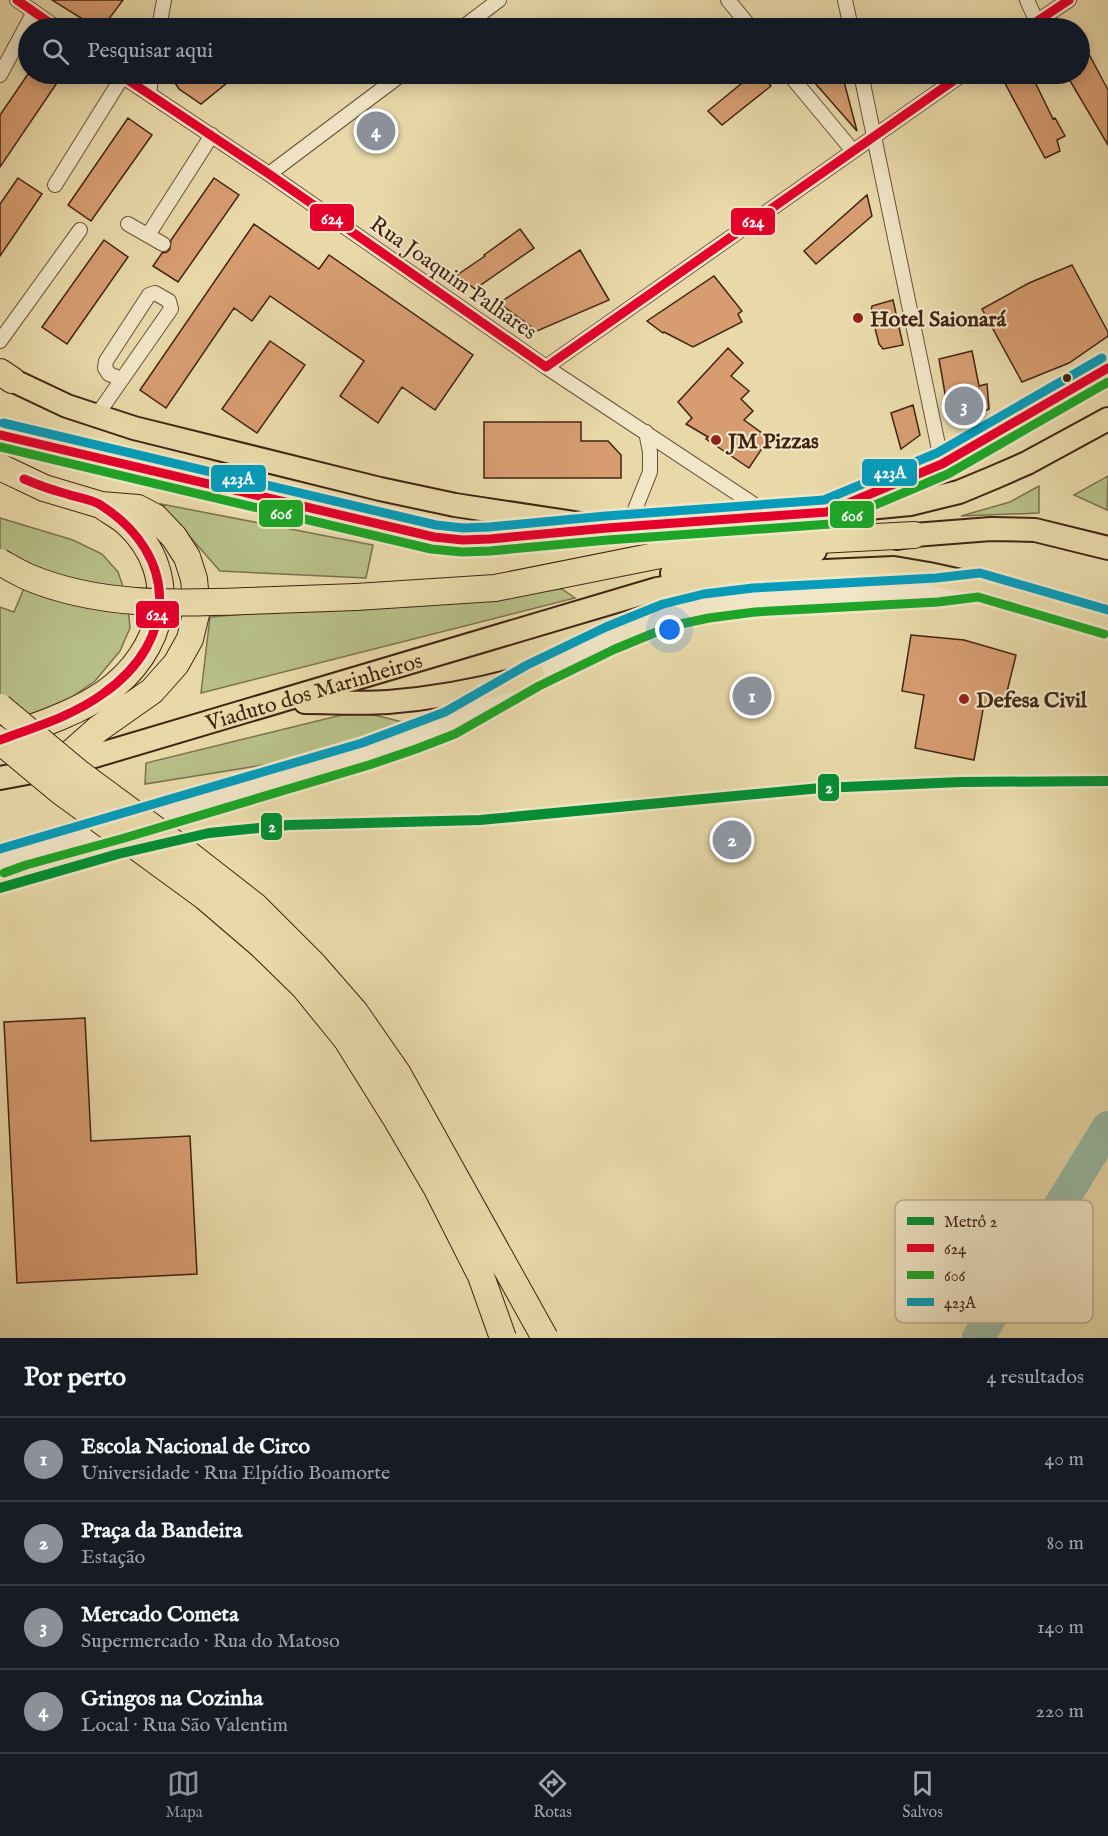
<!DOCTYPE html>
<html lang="pt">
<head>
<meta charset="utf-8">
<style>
  :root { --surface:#171b24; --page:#242831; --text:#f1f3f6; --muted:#9ea1a6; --line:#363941; --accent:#8c9099 }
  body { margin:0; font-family:"IM FELL English",serif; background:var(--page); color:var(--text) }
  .you { position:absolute; left:670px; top:630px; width:21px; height:21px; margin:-15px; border:4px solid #fff; border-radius:50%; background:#1a73e8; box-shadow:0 0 0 9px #1a73e833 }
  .badge { display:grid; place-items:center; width:39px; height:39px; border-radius:50%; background:var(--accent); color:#fff; font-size:20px; font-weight:700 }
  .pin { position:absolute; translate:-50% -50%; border:3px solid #fff; box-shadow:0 2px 6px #0006 }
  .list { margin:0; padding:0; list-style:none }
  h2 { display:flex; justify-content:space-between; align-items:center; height:78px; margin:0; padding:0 24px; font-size:26px }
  h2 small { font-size:20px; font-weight:400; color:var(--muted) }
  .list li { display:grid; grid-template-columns:39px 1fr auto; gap:18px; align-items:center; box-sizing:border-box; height:84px; padding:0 24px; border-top:2px solid var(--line) }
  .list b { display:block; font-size:22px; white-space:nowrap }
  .list p { margin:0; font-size:20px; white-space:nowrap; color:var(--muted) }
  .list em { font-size:20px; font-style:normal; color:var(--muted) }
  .icon { flex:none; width:33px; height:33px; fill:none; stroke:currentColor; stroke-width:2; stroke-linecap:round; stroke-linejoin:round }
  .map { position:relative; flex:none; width:1108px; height:1338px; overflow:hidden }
  .search { position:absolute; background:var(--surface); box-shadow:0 3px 15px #0003; left:18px; right:18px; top:18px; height:66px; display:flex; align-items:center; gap:15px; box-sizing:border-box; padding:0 21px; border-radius:33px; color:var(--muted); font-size:22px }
  .sheet { height:414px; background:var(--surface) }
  nav { display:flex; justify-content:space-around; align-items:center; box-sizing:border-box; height:84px; border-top:2px solid var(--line); background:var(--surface); font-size:16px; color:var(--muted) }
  nav a { display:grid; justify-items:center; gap:3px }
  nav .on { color:var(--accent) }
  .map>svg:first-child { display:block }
  .green { fill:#b7bf87; stroke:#7c714e; stroke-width:1.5 }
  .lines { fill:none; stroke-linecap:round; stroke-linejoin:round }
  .river { stroke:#98baa5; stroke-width:32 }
  .building { fill:#d79d71; stroke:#412314; stroke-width:1.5 }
  .street-casing { stroke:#6b5039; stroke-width:16 }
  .secondary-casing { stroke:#412314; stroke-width:22 }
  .primary-casing { stroke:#412314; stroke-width:26 }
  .highway-casing { stroke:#412314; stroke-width:28 }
  .street { stroke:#f1e6c7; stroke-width:14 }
  .secondary { stroke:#f1e6c7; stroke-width:20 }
  .primary { stroke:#e9d9a9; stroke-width:22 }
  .highway { stroke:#e9d9a9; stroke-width:26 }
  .highway-bridge-casing { stroke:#412314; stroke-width:28; stroke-linecap:butt }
  .highway-bridge { stroke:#e9d9a9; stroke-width:26 }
  .bus-1-casing { stroke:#f1e6c7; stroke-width:14 }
  .bus-2-casing { stroke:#f1e6c7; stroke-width:14 }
  .bus-3-casing { stroke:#f1e6c7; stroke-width:14 }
  .bus-1 { stroke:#e4002b; stroke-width:9 }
  .bus-2 { stroke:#1da527; stroke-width:9 }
  .bus-3 { stroke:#069cbb; stroke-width:9 }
  .metro-1-casing { stroke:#f1e6c7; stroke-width:15 }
  .metro-1 { stroke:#028f34; stroke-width:10 }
  .poi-dot { fill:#8f2418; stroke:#f1e6c7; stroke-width:2 }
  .bus-dot { fill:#412314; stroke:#f1e6c7; stroke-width:2 }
  .labels { text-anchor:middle; stroke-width:4.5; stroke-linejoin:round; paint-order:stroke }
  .street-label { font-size:22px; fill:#412314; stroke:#f1e6c7 }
  .poi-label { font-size:22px; font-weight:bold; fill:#412314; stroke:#f1e6c7; text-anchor:start }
  .key { fill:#f1e6c7; stroke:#bcac91; stroke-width:1.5 }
  .key-label { font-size:16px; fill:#412314 }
  .line-badge { stroke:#f1e6c7; stroke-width:2 }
  .badge-label { font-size:16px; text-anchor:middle; font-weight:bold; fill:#fff }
</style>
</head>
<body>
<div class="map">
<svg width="1108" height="1338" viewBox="0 0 1108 1338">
  <rect width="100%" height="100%" fill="#e9d9a9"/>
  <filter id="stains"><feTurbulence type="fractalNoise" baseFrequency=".00333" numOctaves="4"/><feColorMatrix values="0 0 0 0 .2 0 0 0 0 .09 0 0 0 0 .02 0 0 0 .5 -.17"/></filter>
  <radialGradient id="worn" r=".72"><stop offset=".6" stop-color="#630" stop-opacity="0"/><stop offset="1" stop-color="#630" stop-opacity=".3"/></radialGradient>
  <path class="green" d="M 1108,476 L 1107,510 L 1074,495 Z
    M 1039,486 L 1039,513 L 961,516 L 1010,502 Z
    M 161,504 L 373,545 L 366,578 L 220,571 Z
    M 0,518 L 73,540 L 102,554 L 118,572 L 127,599 L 130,628 L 120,651 L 95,681 L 59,706 L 0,725 L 0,607 L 14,612 L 27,581 L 0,568 Z
    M 562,589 L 575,598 L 201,693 L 210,617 Z
    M 358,711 L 411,724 L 295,760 L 145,784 L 146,763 Z"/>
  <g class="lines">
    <path class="river" d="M 978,1338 L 1108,1127"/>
  </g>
  <path class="building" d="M 52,0 L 123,0 L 102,28 L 97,28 Z
    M 1080,37 L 1108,90 L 1108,145 L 1066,74 L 1080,74 Z
    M 28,74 L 63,74 L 0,167 L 0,115 Z
    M 169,74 L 238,74 L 201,104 L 179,89 Z
    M 753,74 L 761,74 L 771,86 L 722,125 L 708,111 Z
    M 807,74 L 842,74 L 857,131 Z
    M 1000,74 L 1031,74 L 1053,119 L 1055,118 L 1065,136 L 1057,140 L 1060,151 L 1045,158 Z
    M 373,116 L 391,136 L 379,145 L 360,127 Z
    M 128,118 L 152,135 L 91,221 L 68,205 Z
    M 18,178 L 42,194 L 0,256 L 0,204 Z
    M 214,178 L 239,195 L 178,282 L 153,266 L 162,253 L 167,252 L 170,249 L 171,240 Z
    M 867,195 L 872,216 L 816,264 L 804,251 Z
    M 254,224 L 319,269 L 329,255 L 473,355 L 435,410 L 402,387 L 378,423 L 340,396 L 364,361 L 270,296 L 252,321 L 234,308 L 166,408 L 140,390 Z
    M 520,229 L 534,248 L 475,289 L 457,275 L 485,256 L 484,255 Z
    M 104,240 L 128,257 L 67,344 L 42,327 Z
    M 580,250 L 609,300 L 537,331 L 499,303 Z
    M 1072,265 L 1108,332 L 1108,336 L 1069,363 L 1022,382 L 982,309 L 1029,283 Z
    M 714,276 L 742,311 L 738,314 L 742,322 L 693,347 L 664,332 L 663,333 L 647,321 Z
    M 893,300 L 903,345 L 883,349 L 879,344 L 871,312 L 872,306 Z
    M 270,341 L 305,365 L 257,433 L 222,409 Z
    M 728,348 L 743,363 L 731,376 L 749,391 L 741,399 L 753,411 L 744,420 L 769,438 L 749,468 L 706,439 L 708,437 L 686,424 L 692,418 L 678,402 Z
    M 972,351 L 979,386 L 987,384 L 989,409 L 967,419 L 956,417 L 948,411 L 939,359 Z
    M 913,405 L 920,435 L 901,449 L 891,413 Z
    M 484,422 L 581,422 L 581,441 L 608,441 L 621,455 L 621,478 L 484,478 Z
    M 911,635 L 964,640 L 1016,655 L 1003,708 L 984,704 L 974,760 L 915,748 L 924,695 L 902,691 Z
    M 85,1018 L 91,1141 L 190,1136 L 197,1274 L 17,1283 L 4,1022 Z"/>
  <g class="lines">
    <g class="street-casing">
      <path id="street" d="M 17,0 L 57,28
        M 728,0 L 751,28
        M 845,0 L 851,28
        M 1027,0 L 1037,22
        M 159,28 L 164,0
        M 462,28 L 499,0
        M 1027,28 L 1069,0
        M 119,74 L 269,174 L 546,367 L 770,515
        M 789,74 L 853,151
        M 861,74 L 942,464
        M 0,75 L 34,12
        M 149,93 L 152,74
        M 269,174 L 402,74
        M 55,185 L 123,76
        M 128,224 L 163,244
        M 148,235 L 212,135
        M 0,341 L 80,230
        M 546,367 L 963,74
        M 97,415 L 171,309 L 169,301 L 155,293 L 149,295 L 106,361 L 105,368 L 109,374 L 121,379
        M 628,527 L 650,472 L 650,452 L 646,432"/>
    </g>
    <g class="secondary-casing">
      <path id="secondary" d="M 839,507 L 942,464 L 1108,368
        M 0,862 L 22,854 L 118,828 L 366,754 L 412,738 L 450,723 L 533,675 L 610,638 L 667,615 L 707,606 L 754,600 L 937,590 L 971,586"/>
    </g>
    <g class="primary-casing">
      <g id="primary">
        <path d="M 12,380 L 67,406 L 134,428 L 380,489 L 455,505 L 607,528 L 770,515 L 827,512 L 910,504 L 959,492 L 995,477 L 1027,463 L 1108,419"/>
        <path d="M 0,435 L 375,524 C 404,530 433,538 462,540 C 498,542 536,535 572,531"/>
        <path d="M 897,538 L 914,535 L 991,529 L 1035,530 L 1108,548"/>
        <path d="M 672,573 L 708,564 L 815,551"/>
        <path d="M 305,702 C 333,702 361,704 388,702 C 438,698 486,689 533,675"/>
        <path id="s1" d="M 0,778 L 54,768 L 657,589 L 756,574 L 894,568 L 929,574 L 979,585 L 1043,603 L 1108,623"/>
      </g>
    </g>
    <g class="highway-casing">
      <path id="highway" d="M 0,372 L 12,380
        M 0,467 L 44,488 L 101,505 L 138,508 L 155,517 L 174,537 L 187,557 L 194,579 L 197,610 L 190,639 L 176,664 L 152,691 L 98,729 L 54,768
        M 356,597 L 495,588 L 705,546 L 914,535
        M 9,736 C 42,724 76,713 105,693 C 163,652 184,576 127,523 C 119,516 109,511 101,505"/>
    </g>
    <use href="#street" class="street"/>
    <use href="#secondary" class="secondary"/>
    <use href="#primary" class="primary"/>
    <use href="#highway" class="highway"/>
    <g class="highway-bridge-casing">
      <path id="highway-bridge" d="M 0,562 C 9,567 19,573 28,577 C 97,606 173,604 246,601 C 283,600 319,598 356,597
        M 0,707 L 79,773 L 182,849 L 255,906 L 314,965 L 355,1012 L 398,1074 L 545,1338
        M 0,741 L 60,791 L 205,897 L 261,945 L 304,987 L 347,1040 L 395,1117 L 436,1187 L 481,1276 L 503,1338"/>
    </g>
    <use href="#highway-bridge" class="highway-bridge"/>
    <g class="bus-1-casing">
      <path id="bus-1" d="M 17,0 L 57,28
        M 1027,28 L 1069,0
        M 119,74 L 269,174 L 546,367 L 963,74
        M 0,435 L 434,537 L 463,540 L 490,539 L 607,528 L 827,512 L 942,464 L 1108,368
        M 0,740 C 35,727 73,716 104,693 C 178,641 179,556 102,506 C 92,499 78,498 67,494 C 52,490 38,485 24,479"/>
    </g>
    <g class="bus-2-casing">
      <path id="bus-2" d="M 0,447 L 431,549 L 462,552 L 490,551 L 608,540 L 830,524 L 948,474 L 1108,382
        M 4,873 L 26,865 L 121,839 L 369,765 L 416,749 L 455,734 L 539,686 L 615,649 L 671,626 L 709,618 L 755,612 L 938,602 L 978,597 L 1104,634"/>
    </g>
    <g class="bus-3-casing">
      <path id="bus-3" d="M 3,423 L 436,525 L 463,528 L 489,527 L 606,516 L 824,500 L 937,453 L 1102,358
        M 0,849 L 362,743 L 445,712 L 527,665 L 606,627 L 663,604 L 704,594 L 753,588 L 936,578 L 980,573 L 1108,610"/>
    </g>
    <use href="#bus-1" class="bus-1"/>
    <use href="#bus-2" class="bus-2"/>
    <use href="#bus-3" class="bus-3"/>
    <g class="metro-1-casing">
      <path id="metro-1" d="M 0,888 L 118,854 L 209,833 L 288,825 L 480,820 L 821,788 L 961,782 L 1108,781"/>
    </g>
    <use href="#metro-1" class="metro-1"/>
  </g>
  <g class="poi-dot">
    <circle cx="858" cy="318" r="6"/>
    <circle cx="716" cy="440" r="6"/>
    <circle cx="964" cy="699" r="6"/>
  </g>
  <circle class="bus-dot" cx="1067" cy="378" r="5"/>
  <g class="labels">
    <g class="street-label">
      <text transform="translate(454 277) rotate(35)" y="8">Rua Joaquim Palhares</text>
      <text dy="8" stroke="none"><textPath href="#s1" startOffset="326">Viaduto dos Marinheiros</textPath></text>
    </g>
    <g class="poi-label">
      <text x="870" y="326">Hotel Saionará</text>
      <text x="728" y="448">JM Pizzas</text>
      <text x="976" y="707">Defesa Civil</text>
    </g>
  </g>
  <rect x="895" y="1200" width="198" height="123" rx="9" class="key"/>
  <rect x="907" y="1217" width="27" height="8" fill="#028f34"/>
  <rect x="907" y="1244" width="27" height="8" fill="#e4002b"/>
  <rect x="907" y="1271" width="27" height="8" fill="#1da527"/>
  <rect x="907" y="1298" width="27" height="8" fill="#069cbb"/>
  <g class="key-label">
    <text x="944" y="1227">Metrô 2</text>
    <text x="944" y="1254">624</text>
    <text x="944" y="1281">606</text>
    <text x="944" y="1308">423A</text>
  </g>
  <g class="line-badge">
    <rect x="309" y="203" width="46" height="29" rx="6" fill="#e4002b"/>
    <rect x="730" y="207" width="46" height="29" rx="6" fill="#e4002b"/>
    <rect x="861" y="458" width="57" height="29" rx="6" fill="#069cbb"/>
    <rect x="210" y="464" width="57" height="29" rx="6" fill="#069cbb"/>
    <rect x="258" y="499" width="46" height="29" rx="6" fill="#1da527"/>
    <rect x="829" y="500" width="46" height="29" rx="6" fill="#1da527"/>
    <rect x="135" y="600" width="45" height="29" rx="6" fill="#e4002b"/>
    <rect x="817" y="773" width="23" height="29" rx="6" fill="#028f34"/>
    <rect x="260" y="812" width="23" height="29" rx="6" fill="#028f34"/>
  </g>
  <g class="badge-label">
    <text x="332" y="224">624</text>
    <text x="753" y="227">624</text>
    <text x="890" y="478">423A</text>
    <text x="238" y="484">423A</text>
    <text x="281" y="519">606</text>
    <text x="852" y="521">606</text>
    <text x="157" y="620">624</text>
    <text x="829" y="793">2</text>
    <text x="272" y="832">2</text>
  </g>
  <rect width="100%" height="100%" filter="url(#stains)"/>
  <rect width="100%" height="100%" fill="url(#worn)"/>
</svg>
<div class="you"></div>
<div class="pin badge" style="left:752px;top:696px">1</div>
<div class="pin badge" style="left:732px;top:840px">2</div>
<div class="pin badge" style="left:964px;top:406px">3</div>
<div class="pin badge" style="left:376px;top:131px">4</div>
<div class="search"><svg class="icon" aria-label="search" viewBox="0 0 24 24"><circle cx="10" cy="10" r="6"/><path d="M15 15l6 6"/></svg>Pesquisar aqui</div>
</div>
<section class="sheet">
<h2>Por perto<small>4 resultados</small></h2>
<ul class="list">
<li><span class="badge">1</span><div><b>Escola Nacional de Circo</b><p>Universidade · Rua Elpídio Boamorte</p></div><em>40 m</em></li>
<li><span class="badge">2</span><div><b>Praça da Bandeira</b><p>Estação</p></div><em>80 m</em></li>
<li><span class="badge">3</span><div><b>Mercado Cometa</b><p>Supermercado · Rua do Matoso</p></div><em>140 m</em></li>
<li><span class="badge">4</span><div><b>Gringos na Cozinha</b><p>Local · Rua São Valentim</p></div><em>220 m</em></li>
</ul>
</section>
<nav>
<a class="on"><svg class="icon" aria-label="map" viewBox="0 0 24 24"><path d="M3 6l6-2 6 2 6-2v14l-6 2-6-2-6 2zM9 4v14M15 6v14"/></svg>Mapa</a>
<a><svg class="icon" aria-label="directions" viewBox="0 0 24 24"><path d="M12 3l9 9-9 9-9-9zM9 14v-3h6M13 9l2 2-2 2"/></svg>Rotas</a>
<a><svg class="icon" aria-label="saved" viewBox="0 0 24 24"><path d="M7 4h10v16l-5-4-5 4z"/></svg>Salvos</a>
</nav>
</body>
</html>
